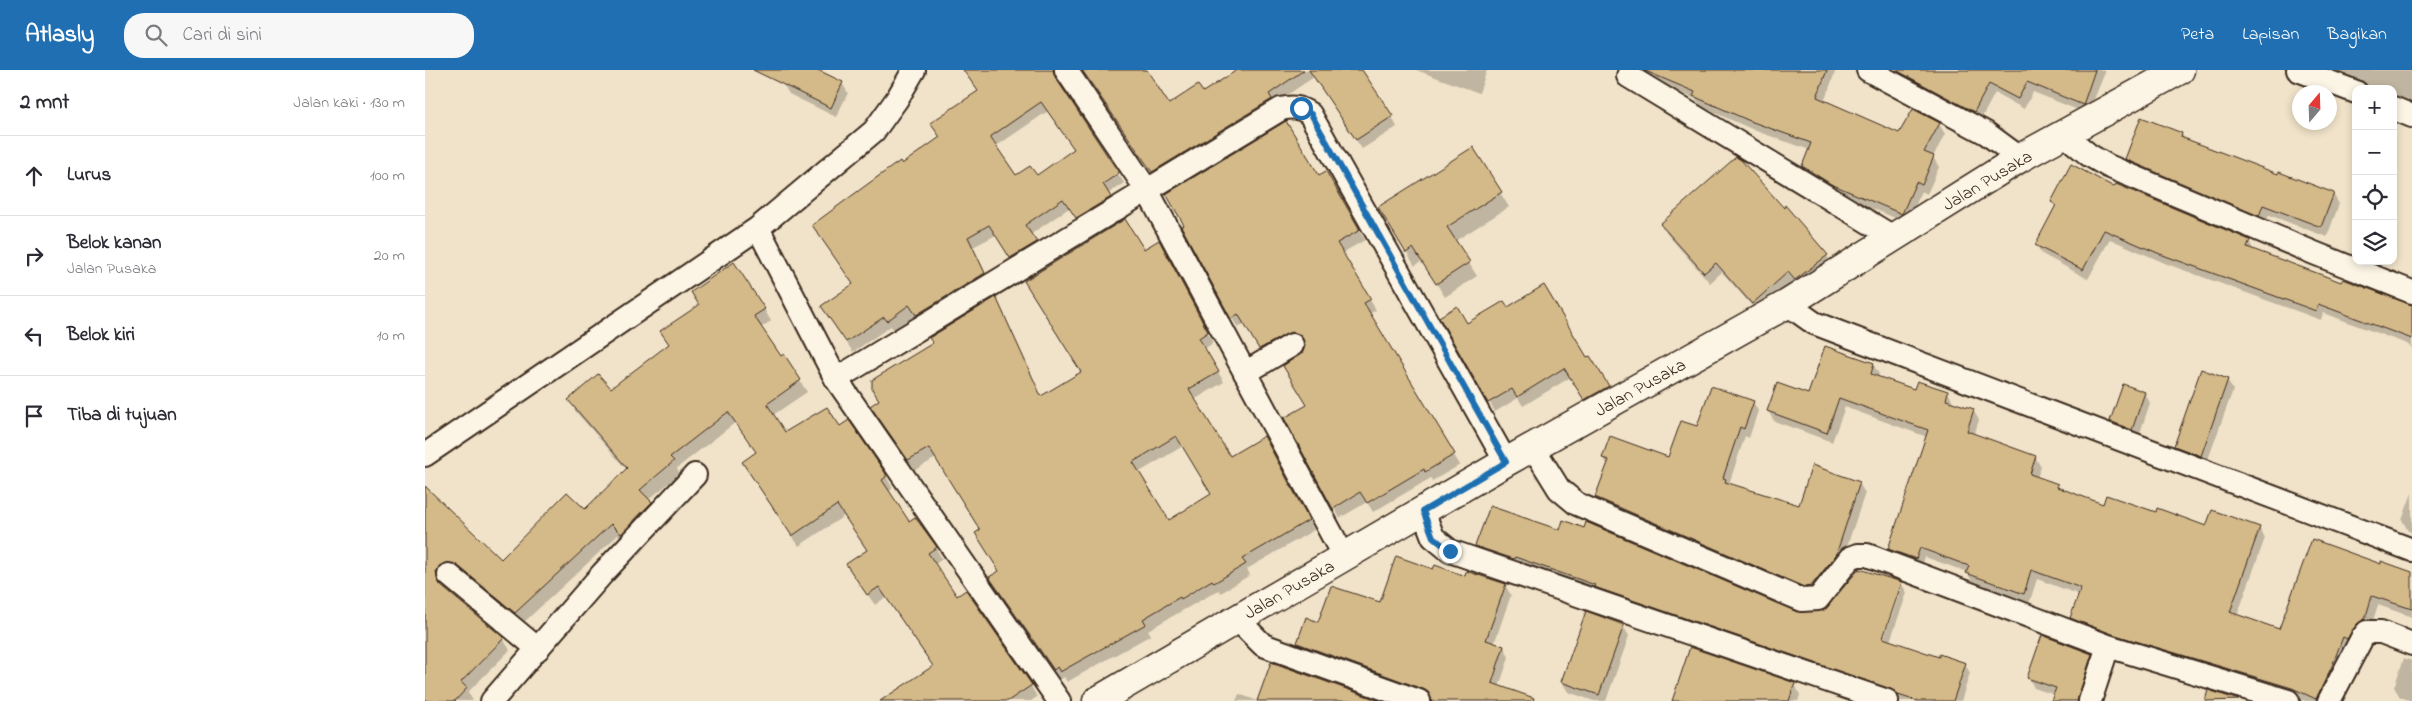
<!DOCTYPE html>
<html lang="id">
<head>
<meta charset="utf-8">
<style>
  :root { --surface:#fff; --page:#f7f7f7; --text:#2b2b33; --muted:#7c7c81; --line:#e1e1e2; --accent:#1f6fb2 }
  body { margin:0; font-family:"Indie Flower",sans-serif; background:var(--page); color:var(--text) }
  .controls { position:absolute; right:15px; top:15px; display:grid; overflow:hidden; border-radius:10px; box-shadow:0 2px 8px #0003 }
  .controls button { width:45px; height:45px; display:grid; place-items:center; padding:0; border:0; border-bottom:1px solid var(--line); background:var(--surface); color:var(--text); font:25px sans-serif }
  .compass { position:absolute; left:1867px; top:15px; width:45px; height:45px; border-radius:50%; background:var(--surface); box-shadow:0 2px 8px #0003; rotate:19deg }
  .stop { position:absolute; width:15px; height:15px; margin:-11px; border:4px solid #1f6fb2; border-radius:50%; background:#fff }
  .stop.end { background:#1f6fb2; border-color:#fff; box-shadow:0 1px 5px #0008 }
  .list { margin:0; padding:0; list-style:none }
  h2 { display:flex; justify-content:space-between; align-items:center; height:65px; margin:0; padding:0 20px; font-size:21px }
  h2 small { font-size:16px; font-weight:400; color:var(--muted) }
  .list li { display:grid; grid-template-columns:32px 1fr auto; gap:15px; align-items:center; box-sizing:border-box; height:80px; padding:0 20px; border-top:1px solid var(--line) }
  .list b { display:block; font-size:19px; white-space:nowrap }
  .list p { margin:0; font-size:16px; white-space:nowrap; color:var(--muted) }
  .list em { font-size:16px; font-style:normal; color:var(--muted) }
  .icon { flex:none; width:28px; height:28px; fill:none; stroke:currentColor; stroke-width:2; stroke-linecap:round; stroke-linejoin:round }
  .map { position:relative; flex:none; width:1987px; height:631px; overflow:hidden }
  header { display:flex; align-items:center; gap:30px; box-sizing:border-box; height:70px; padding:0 25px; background:var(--accent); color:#fff }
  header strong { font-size:24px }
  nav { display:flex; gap:28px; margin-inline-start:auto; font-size:18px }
  .search { width:350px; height:45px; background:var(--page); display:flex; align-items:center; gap:12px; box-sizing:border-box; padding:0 18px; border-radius:20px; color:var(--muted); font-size:19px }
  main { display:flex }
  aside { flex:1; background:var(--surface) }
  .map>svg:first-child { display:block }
  .shadow { fill:#0003; fill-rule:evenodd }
  .building { fill:#d4b989; stroke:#3b2a1e; fill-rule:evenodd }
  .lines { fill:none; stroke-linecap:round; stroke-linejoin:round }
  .minor-casing { stroke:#3b2a1e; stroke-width:26 }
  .tertiary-casing { stroke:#3b2a1e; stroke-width:31 }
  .minor { stroke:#fcf5e5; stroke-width:22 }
  .tertiary { stroke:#fcf5e5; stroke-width:28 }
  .route { stroke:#1f6fb2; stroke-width:6 }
  .labels { text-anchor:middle; stroke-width:4; stroke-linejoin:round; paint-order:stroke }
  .street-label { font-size:18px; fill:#3b2a1e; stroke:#fcf5e5 }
</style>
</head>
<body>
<header>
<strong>Atlasly</strong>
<div class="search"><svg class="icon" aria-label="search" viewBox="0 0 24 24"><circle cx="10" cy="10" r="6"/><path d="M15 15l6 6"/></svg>Cari di sini</div>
<nav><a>Peta</a><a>Lapisan</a><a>Bagikan</a></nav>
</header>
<main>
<aside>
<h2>2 mnt<small>Jalan kaki · 130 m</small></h2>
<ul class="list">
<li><svg class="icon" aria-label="ahead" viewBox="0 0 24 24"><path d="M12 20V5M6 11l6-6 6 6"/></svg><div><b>Lurus</b></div><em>100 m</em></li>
<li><svg class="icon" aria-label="right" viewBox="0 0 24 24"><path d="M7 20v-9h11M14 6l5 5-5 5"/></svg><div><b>Belok kanan</b><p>Jalan Pusaka</p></div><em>20 m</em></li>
<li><svg class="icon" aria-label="left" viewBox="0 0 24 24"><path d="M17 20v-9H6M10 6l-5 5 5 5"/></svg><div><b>Belok kiri</b></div><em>10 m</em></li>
<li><svg class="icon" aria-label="arrive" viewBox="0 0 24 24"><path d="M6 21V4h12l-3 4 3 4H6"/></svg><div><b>Tiba di tujuan</b></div></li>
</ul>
</aside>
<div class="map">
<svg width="1987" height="631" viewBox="0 0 1987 631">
  <rect width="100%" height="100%" fill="#f0e3c9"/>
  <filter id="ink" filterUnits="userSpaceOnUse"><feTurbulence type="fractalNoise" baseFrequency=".02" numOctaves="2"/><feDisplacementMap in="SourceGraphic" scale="10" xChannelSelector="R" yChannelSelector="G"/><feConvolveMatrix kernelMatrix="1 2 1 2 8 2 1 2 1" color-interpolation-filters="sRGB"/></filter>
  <g filter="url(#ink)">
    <path class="shadow" d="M 365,0 L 390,0 L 417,13 L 423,23 L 411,47 L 364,24 L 358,14 Z
      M 539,0 L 639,0 L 634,5 L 635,17 L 699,113 L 683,124 L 691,137 L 658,157 L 644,138 L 605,165 L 616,182 L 591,198 L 571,165 L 548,177 L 565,214 L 497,255 L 491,245 L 469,260 L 466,256 L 428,282 L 403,246 L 429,215 L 476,96 L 516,68 L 554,22 ZM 623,41 L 650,80 L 612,107 L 591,107 L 570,77 Z
      M 656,0 L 720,0 L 744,36 L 778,24 L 814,0 L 921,0 L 967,47 L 972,57 L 937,79 L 889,7 L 734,111 Z
      M 991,0 L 1062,0 L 1054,23 Z
      M 1217,0 L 1411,0 L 1399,32 L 1475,65 L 1514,54 L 1520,64 L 1508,87 L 1514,97 L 1502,124 L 1497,121 L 1482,153 L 1413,124 L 1384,106 L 1378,96 L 1385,80 L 1331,61 L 1275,36 L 1272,30 L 1221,7 Z
      M 1465,0 L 1681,0 L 1663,44 L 1608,22 L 1599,39 L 1570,23 L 1555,51 Z
      M 1891,0 L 1987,0 L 1987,39 L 1968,37 L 1968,19 L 1941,19 Z
      M 1757,64 L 1759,69 L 1854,106 L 1908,124 L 1914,134 L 1902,167 L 1844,145 L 1840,155 L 1708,99 L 1702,89 Z
      M 1048,79 L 1084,137 L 1030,171 L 1052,206 L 1020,227 L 997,191 L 990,196 L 962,151 Z
      M 900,103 L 940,170 L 917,183 L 951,240 L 944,244 L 1035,395 L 1007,411 L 1006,408 L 948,442 L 942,432 L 915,448 L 909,438 L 879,283 L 881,274 L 873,272 L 841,289 L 820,254 L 813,258 L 807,248 L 893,107 Z
      M 1690,119 L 1824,171 L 1829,181 L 1987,237 L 1987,278 L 1982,274 L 1898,243 L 1896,250 L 1742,194 L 1685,169 L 1663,209 L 1617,184 L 1611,175 L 1631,138 L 1627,132 Z
      M 1361,138 L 1402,186 L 1408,196 L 1377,220 L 1369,211 L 1333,243 L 1297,202 L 1285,213 L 1242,164 L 1236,154 L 1359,141 Z
      M 718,181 L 739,182 L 788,273 L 779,279 L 799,312 L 769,330 L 804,388 L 845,378 L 889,460 L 822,499 L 825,505 L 796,523 L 794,520 L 723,560 L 726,565 L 642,612 L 639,607 L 635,610 L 572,517 L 575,502 L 557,460 L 511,388 L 490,400 L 453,346 L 617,328 L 657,303 ZM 758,376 L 788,425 L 743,452 L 713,403 Z
      M 339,239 L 346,251 L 335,258 L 356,288 L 359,286 L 382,322 L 348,345 L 360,364 L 415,358 L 460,404 L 467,417 L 467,419 L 463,422 L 484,452 L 490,448 L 511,478 L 517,489 L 509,495 L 532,527 L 606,616 L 612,627 L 606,631 L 465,631 L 509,597 L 461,527 L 450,535 L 429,505 L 443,481 L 419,446 L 374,476 L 325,404 L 332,383 L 311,352 L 252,398 L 255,404 L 223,430 L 232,444 L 203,475 L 193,465 L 97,554 L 20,508 L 17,516 L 18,519 L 78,569 L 85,580 L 43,622 L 48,631 L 0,631 L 0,430 L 76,491 L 160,440 L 202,400 L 151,342 L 145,330 L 186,320 Z
      M 1082,239 L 1162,289 L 1165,287 L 1188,326 L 1165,340 L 1146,307 L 1098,336 L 1093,328 L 1070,342 L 1016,247 L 1042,255 Z
      M 1448,294 L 1454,304 L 1453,308 L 1490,320 L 1523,322 L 1528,332 L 1548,340 L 1554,350 L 1549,365 L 1610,387 L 1616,397 L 1612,408 L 1632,415 L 1634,419 L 1679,435 L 1731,444 L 1782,457 L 1834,458 L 1840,468 L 1812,546 L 1855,561 L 1987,506 L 1987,547 L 1953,535 L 1945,559 L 1901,631 L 1880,631 L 1652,557 L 1647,548 L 1655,525 L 1612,509 L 1604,534 L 1548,513 L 1542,502 L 1500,487 L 1496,499 L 1470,489 L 1464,479 L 1502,367 L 1420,337 L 1407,372 L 1349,351 L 1343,341 Z
      M 1802,310 L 1808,320 L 1781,395 L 1756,386 L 1750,375 Z
      M 1720,323 L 1725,333 L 1713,369 L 1692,361 L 1687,351 Z
      M 1328,332 L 1333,341 L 1324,368 L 1320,366 L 1304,414 L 1375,436 L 1434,413 L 1440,423 L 1416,494 L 1392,526 L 1177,437 L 1172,427 L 1183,395 L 1178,388 L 1244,389 L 1273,358 Z
      M 1987,423 L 1987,462 L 1983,461 L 1977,450 Z
      M 1052,476 L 1372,543 L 1400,542 L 1476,513 L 1482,523 L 1465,571 L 1514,588 L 1540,594 L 1545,603 L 1536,631 L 1476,631 L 1473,628 L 1057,485 ZM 1473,519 L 1476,519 L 1457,574 L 1455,573 Z
      M 1009,500 L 1080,515 L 1086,525 L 1069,574 L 1079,577 L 1084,587 L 1074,617 L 1110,631 L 1008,631 L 879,583 L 873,573 L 894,553 L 956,534 Z
      M 1198,556 L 1204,566 L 1181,631 L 1169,631 L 1143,622 L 1137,612 Z
      M 1266,579 L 1370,614 L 1375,625 L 1373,631 L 1248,631 Z
      M 1666,585 L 1672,595 L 1660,631 L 1627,631 L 1630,625 L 1609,618 L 1604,608 Z
      M 1979,588 L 1987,591 L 1987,631 L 1975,627 L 1969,617 Z
      M 1784,622 L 1813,631 L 1781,631 Z
      M 814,624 L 833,631 L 951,631 L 811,631 Z"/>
    <path class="building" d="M 328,0 L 393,0 L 418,12 L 406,38 Z
      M 538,0 L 628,0 L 630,7 L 694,103 L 678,114 L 686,127 L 651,148 L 638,129 L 600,155 L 612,172 L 585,188 L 564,155 L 543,167 L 560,203 L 491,245 L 484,235 L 462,251 L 459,247 L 421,272 L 396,236 L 428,214 L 387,155 L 451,108 L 475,91 L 477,94 L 515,67 L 505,53 L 553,21 ZM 616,32 L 649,79 L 612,105 L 605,96 L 591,105 L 565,67 Z
      M 657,0 L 722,0 L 744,34 L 773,15 L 778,22 L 812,0 L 879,0 L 844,24 L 847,29 L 727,102 Z
      M 884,0 L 937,0 L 968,46 L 931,70 Z
      M 1218,0 L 1402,0 L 1392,27 L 1474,63 L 1488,39 L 1515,53 L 1499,82 L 1509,86 L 1497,115 L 1491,112 L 1477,144 L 1406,114 L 1377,96 L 1386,73 L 1325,51 L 1268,26 L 1270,22 Z
      M 1471,0 L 1670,0 L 1658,35 L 1602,12 L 1593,29 L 1564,14 L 1549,42 Z
      M 1716,47 L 1757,63 L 1756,67 L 1853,104 L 1854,102 L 1909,123 L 1896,157 L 1838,135 L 1834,146 L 1700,89 Z
      M 861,51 L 894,105 L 901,101 L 935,160 L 912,173 L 946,229 L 939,233 L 1030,384 L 1000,402 L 999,399 L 942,433 L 935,422 L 908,439 L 859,348 L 882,335 L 858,296 L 878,282 L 880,275 L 878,269 L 874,264 L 866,262 L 834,279 L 813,244 L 806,249 L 756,156 L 759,155 L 741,124 Z
      M 1048,77 L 1077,122 L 1022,157 L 1045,192 L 1011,214 L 988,178 L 981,183 L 953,137 Z
      M 1311,87 L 1316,90 L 1359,138 L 1360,135 L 1403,185 L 1370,210 L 1363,202 L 1327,234 L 1291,193 L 1279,203 L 1235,154 Z
      M 1646,94 L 1689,117 L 1691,114 L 1825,170 L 1822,177 L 1916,212 L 1918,209 L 1987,235 L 1987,269 L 1893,234 L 1891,241 L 1735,184 L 1679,160 L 1658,200 L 1610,175 L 1631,135 L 1626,132 Z
      M 700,149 L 719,179 L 734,170 L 783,262 L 774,268 L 794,302 L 764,319 L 805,386 L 839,366 L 884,450 L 817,489 L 821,494 L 789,513 L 787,510 L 756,529 L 755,527 L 718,549 L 721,554 L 635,602 L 632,597 L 629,600 L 564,507 L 574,501 L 550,463 L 555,460 L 504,378 L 483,390 L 445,336 L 454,330 L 447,319 L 447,310 L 508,273 L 504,268 L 571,227 L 616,326 L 656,302 L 599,211 ZM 751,366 L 786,424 L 744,450 L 708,392 Z
      M 309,192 L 340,239 L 329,246 L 356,286 L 359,284 L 376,310 L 342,334 L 360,362 L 402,337 L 415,356 L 424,350 L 461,404 L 461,407 L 457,410 L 484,451 L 490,447 L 512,477 L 503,483 L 532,526 L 541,520 L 607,615 L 583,631 L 455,631 L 508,596 L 454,517 L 442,525 L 421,494 L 442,480 L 412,435 L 367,466 L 317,392 L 331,382 L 303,342 L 245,387 L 249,391 L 215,420 L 227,432 L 196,464 L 186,454 L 90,543 L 32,495 L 20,493 L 14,496 L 11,503 L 15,515 L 79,568 L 36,612 L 42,618 L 30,631 L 0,631 L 0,416 L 76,489 L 142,422 L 160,439 L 202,398 L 143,330 L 173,304 L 186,318 L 244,274 L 235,261 L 274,235 L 266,222 Z
      M 1119,215 L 1162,287 L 1165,286 L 1184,316 L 1159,330 L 1139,298 L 1092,327 L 1087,319 L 1063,333 L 1014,247 L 1032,236 L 1042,253 L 1079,231 L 1083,237 Z
      M 1400,276 L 1449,293 L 1446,304 L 1489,319 L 1492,311 L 1523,321 L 1521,330 L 1549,339 L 1542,361 L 1611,386 L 1605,404 L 1633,414 L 1632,417 L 1678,434 L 1681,425 L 1731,442 L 1732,438 L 1781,456 L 1787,440 L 1835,457 L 1805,542 L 1854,559 L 1887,469 L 1956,494 L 1956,491 L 1987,502 L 1987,539 L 1947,526 L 1940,549 L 1932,554 L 1922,569 L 1918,567 L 1907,596 L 1891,629 L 1867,618 L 1687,564 L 1645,548 L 1656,518 L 1606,500 L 1599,524 L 1541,503 L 1544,496 L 1495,478 L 1491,489 L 1463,479 L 1503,360 L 1414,328 L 1402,363 L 1342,341 L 1352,313 L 1383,324 Z
      M 1776,299 L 1803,309 L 1776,386 L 1749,376 Z
      M 1698,314 L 1720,322 L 1707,360 L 1685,351 Z
      M 1286,316 L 1329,331 L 1319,359 L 1315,357 L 1298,408 L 1301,409 L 1300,412 L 1374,435 L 1387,395 L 1435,412 L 1411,485 L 1386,516 L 1379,517 L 1170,427 L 1184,390 L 1177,388 L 1185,366 L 1243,387 L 1256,351 L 1272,356 Z
      M 1065,436 L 1135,460 L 1138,450 L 1159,458 L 1161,452 L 1372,542 L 1399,540 L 1434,499 L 1477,512 L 1458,568 L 1514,587 L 1514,584 L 1541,593 L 1528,631 L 1492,631 L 1473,625 L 1466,619 L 1169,517 L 1170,515 L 1090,487 L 1089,489 L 1050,476 Z
      M 971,486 L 1008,499 L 1010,495 L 1040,506 L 1041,501 L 1081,514 L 1061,570 L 1079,576 L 1067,613 L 1109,628 L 1108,631 L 1007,631 L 1004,623 L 998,619 L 872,573 L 881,547 L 893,552 L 906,516 L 955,532 Z
      M 1161,541 L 1199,555 L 1174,625 L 1136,612 Z
      M 1617,565 L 1667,584 L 1652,631 L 1626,631 L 1631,618 L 1602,608 Z
      M 1265,577 L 1370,613 L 1364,631 L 1247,631 Z
      M 846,592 L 955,631 L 832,631 Z
      M 1783,620 L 1814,630 L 1780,631 Z"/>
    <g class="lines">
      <g class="minor-casing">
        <path id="minor" d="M 641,0 L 722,120 L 919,487
          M 1443,0 L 1561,63 L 1595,88
          M 1873,0 L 1931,22
          M 1203,6 L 1468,167
          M 1968,38 L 1987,46
          M 1640,65 L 1664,85 L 1683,96 L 1889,183 L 1987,222
          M 333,158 L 411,309 L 634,631
          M 1362,234 L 1389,253 L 1987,480
          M 820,303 L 867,275
          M 411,309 L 856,39 C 868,36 875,37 885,44 L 1081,392
          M 1108,377 L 1134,419 L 1152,434 L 1377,530 L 1393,529 L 1425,488 L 1433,485 L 1442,485 L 1683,576 L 1863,631
          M 0,385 L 333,158 L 449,61 L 472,29 L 489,0
          M 998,441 L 1008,467 L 1025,481 L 1462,631
          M 24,505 L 113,579
          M 812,549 L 838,575 L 994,631
          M 67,631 L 178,503 L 270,405
          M 1665,631 L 1683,576
          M 1904,631 L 1937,568 L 1942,562 L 1956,562 L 1987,574"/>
      </g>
      <g class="tertiary-casing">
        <path id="tertiary" d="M 672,631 L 1081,392 L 1362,234 L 1595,88 L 1755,0"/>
      </g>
      <use href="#minor" class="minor"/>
      <use href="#tertiary" class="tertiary"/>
    </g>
  </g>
  <g class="lines" filter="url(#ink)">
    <path class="route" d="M 876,38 L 886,44 L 1081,392 L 998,441 L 1008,467 L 1025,481"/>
  </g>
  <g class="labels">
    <g class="street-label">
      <text transform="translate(1562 110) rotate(-31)" y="6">Jalan Pusaka</text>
      <text transform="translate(1215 317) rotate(-29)" y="6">Jalan Pusaka</text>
      <text transform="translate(864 519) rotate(-30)" y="6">Jalan Pusaka</text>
    </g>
  </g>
</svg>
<div class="controls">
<button>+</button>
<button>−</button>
<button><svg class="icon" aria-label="locate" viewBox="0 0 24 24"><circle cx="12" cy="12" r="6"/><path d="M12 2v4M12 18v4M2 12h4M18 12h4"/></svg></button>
<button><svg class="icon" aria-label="layers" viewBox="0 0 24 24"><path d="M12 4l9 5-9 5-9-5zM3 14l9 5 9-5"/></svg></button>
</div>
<svg class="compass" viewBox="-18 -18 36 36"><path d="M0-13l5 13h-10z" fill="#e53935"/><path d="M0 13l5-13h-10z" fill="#7c7c81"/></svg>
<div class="stop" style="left:876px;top:38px"></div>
<div class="stop end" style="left:1025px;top:481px"></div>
</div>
</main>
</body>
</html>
